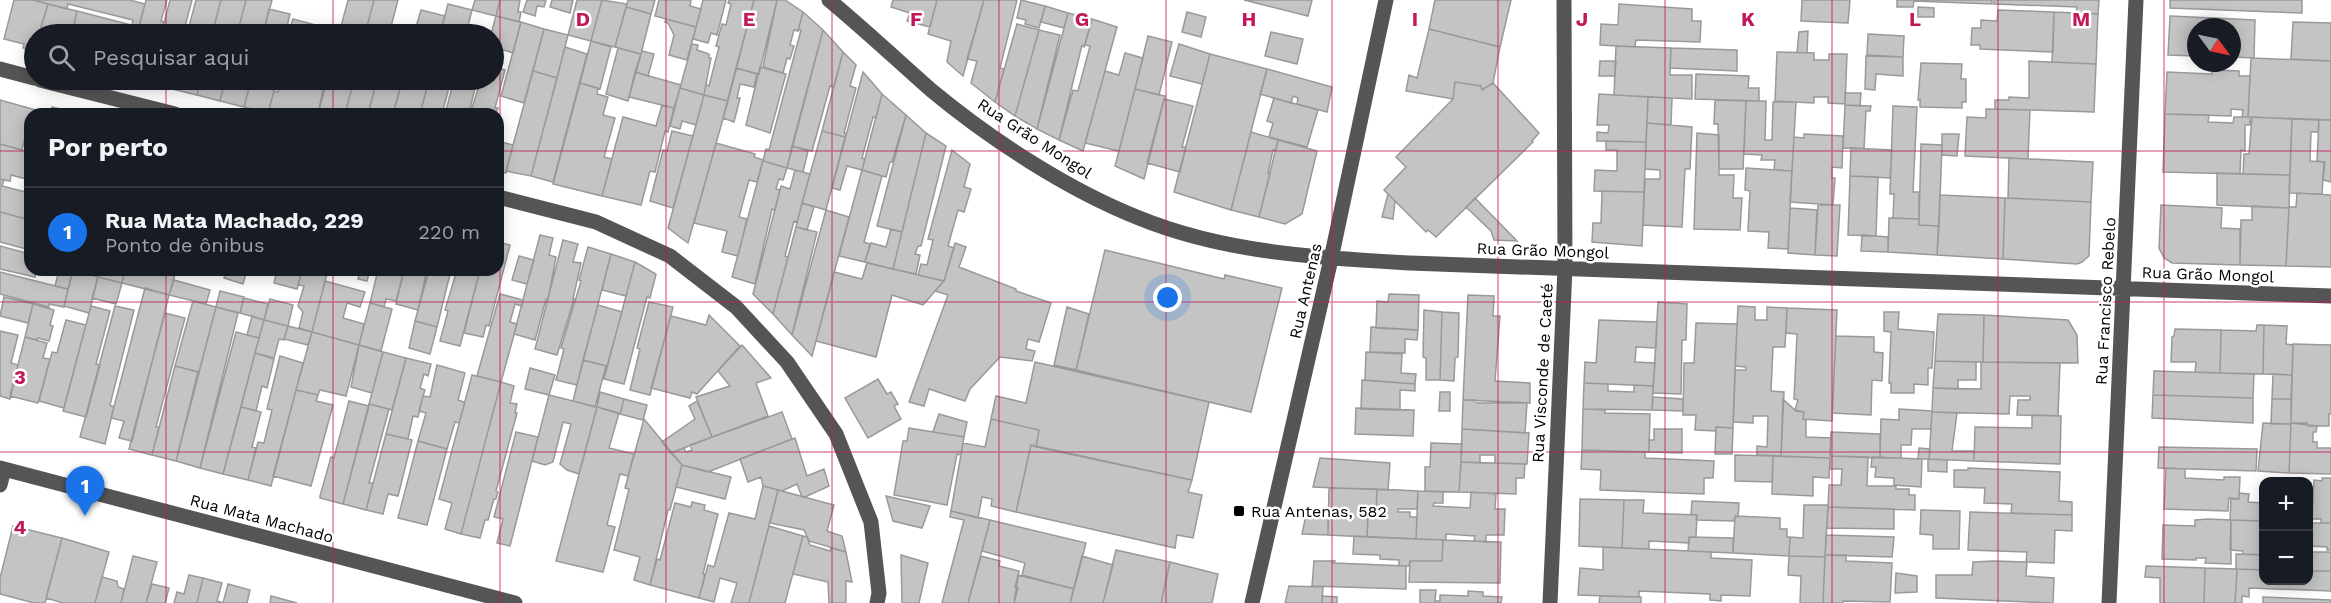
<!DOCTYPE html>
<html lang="pt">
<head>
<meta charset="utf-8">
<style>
  :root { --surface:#171b24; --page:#20242c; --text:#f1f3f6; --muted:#9ea1a6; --line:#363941; --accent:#1a73e8 }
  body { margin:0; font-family:"Work Sans",sans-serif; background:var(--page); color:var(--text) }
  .controls { position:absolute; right:18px; bottom:18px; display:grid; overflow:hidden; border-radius:12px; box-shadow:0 3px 15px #0003 }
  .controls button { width:54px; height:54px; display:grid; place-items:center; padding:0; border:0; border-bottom:2px solid var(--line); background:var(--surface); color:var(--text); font:30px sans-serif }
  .compass { position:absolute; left:2187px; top:18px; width:54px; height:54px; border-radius:50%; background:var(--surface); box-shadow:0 3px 15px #0003; rotate:123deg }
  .you { position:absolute; left:1168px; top:298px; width:21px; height:21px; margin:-15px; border:4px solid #fff; border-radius:50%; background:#1a73e8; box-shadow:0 0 0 9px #1a73e833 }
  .badge { display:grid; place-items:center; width:39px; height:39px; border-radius:50%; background:var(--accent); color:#fff; font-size:20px; font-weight:700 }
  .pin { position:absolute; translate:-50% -50px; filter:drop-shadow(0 2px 3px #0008) }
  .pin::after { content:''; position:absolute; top:32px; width:21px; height:18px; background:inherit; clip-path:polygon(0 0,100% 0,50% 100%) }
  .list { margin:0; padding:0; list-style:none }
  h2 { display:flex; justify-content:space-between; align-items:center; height:78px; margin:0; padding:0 24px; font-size:26px }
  h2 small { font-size:20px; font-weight:400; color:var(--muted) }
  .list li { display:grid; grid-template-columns:39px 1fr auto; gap:18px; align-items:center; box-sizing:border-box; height:90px; padding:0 24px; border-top:2px solid var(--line) }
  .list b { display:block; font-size:22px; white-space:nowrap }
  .list p { margin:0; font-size:20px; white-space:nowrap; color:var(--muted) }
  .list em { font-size:20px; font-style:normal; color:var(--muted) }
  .icon { flex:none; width:33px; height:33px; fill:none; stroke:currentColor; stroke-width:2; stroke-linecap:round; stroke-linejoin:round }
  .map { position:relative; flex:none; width:2331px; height:603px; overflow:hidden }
  .search { position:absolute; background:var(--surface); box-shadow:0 3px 15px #0003; left:24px; top:24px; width:480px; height:66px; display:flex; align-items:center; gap:15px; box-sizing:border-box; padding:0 21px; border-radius:33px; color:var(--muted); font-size:22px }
  .panel { position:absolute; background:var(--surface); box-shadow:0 3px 15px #0003; left:24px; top:108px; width:480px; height:168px; border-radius:18px }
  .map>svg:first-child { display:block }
  .building { fill:#c4c4c4; stroke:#999; stroke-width:1.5 }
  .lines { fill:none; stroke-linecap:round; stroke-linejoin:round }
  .minor { stroke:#555; stroke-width:15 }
  .grid { fill:none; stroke:#c2185b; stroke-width:1.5; stroke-opacity:0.55 }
  .poi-dot { fill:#000; stroke:#fff; stroke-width:2 }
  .labels { text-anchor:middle; stroke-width:5; stroke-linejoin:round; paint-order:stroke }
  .street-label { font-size:16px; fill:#000; stroke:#fff }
  .poi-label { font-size:16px; fill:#000; stroke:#fff; text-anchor:start }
  .grid-label { font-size:20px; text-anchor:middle; font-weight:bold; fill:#c2185b; stroke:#fff; stroke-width:5; stroke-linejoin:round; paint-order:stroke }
</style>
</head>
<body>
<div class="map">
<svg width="2331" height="603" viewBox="0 0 2331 603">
  <rect width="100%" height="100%" fill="#fff"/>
  <path class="building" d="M 14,0 L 33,0 L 48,4 L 39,34 L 34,34 L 34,50 L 23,48 L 24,44 L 4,39 Z
    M 33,0 L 130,0 L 145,4 L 139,27 L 132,25 L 133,20 L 68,4 L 67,9 Z
    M 146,0 L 167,0 L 161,21 L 164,22 L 161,34 L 137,34 Z
    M 170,0 L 192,0 L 183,34 L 161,34 Z
    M 196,0 L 221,0 L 212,34 L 187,34 Z
    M 221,0 L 246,0 L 237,34 L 212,34 Z
    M 246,0 L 272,0 L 263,34 L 237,34 Z
    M 348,0 L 374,0 L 365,34 L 339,34 Z
    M 374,0 L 398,0 L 389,34 L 365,34 Z
    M 475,0 L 500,0 L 496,16 L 472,10 Z
    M 500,0 L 520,0 L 518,12 L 521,12 L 519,22 L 496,16 Z
    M 527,0 L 546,0 L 544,7 L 537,6 L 535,16 L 523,12 Z
    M 552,0 L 573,0 L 570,13 L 550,7 Z
    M 577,0 L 602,0 L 591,41 L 568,35 Z
    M 602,0 L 627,4 L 615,47 L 591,41 Z
    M 628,0 L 655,0 L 651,14 L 626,7 Z
    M 659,0 L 691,0 L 690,6 L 701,9 L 696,27 L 655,16 Z
    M 703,0 L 726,0 L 717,35 L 711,33 L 708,43 L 693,39 Z
    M 729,0 L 754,0 L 728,101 L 704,95 L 706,84 L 709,86 L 719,47 L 716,46 L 722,24 L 726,25 L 731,4 L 728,3 Z
    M 754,0 L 777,0 L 759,74 L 736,68 Z
    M 777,0 L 785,0 L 803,12 L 798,31 L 794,30 L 790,45 L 794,46 L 790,59 L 787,58 L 783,73 L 763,67 Z
    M 893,0 L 937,0 L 930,27 L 907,21 L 910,13 L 891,7 Z
    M 937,0 L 984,0 L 963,76 L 947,62 L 951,41 L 928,34 Z
    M 984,0 L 1017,0 L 1000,68 L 1004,69 L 995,102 L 971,83 L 977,61 L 967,59 Z
    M 1021,0 L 1045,6 L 1039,28 L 1025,24 L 1026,20 L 1017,18 Z
    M 1244,0 L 1312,0 L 1308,16 Z
    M 1435,0 L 1511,0 L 1500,47 L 1429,29 Z
    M 1802,0 L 1850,0 L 1848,23 L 1801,21 Z
    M 1897,0 L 1992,0 L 1992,4 L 1914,1 L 1913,7 L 1897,7 Z
    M 1994,0 L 2099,0 L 2098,14 L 2076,13 L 2077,7 L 1994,4 Z
    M 2170,0 L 2302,0 L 2302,13 L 2170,8 Z
    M 48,4 L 77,11 L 72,34 L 39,34 Z
    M 448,4 L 472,10 L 466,34 L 440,34 Z
    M 1619,4 L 1692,9 L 1692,21 L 1701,21 L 1700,42 L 1636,40 L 1635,47 L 1600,45 L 1601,24 L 1618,25 Z
    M 1045,6 L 1068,13 L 1064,28 L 1041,22 Z
    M 626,7 L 651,14 L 641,54 L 615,47 Z
    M 1918,7 L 1934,8 L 1934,17 L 1918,17 Z
    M 269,9 L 290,14 L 286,31 L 289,31 L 288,34 L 263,34 Z
    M 421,10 L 445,16 L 440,34 L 414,34 Z
    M 1998,10 L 2054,12 L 2053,52 L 1980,49 L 1980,45 L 1971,45 L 1972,28 L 1981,28 L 1981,20 L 1997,21 Z
    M 77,11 L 139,27 L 137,34 L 72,34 Z
    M 803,12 L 823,30 L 787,168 L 763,161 L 766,149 L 769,150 L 801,30 L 798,30 Z
    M 1187,12 L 1206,17 L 1201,37 L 1182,32 Z
    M 2054,12 L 2098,14 L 2096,64 L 2052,62 Z
    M 1068,13 L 1092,19 L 1084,47 L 1082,45 L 1059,140 L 1037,129 Z
    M 496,16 L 521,22 L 513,53 L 494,47 L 494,34 L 491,34 Z
    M 2170,16 L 2255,20 L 2254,58 L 2232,57 L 2232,27 L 2196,27 L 2196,56 L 2168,55 Z
    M 293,19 L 338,31 L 337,34 L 288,34 Z
    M 666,19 L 696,27 L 687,60 L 669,55 L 674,35 L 668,23 L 665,22 Z
    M 1092,19 L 1117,27 L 1083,151 L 1059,140 L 1073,90 L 1078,91 L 1090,46 L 1085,45 Z
    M 521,22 L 544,29 L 524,103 L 501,96 Z
    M 2293,22 L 2331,23 L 2331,61 L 2291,59 Z
    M 1017,24 L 1039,30 L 1015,116 L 995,102 Z
    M 391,27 L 413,33 L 412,34 L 389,34 Z
    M 544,29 L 568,35 L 557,78 L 533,71 Z
    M 1429,29 L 1500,47 L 1493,83 L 1482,90 L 1481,86 L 1455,82 L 1453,99 L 1406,91 L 1409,75 L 1417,78 Z
    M 823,30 L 843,52 L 834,87 L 830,86 L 812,151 L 792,146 Z
    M 1039,30 L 1060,35 L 1037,129 L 1015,116 Z
    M 1808,31 L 1807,53 L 1797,53 L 1799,32 Z
    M 1271,32 L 1303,39 L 1297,64 L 1265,56 Z
    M 1868,34 L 1904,36 L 1903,57 L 1867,55 Z
    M 1148,36 L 1172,42 L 1159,95 L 1135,89 Z
    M 591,41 L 611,47 L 600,89 L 580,83 Z
    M 692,44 L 698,45 L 697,50 L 709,54 L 709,58 L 711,58 L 704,95 L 680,88 Z
    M 1179,44 L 1210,54 L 1202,84 L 1170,76 Z
    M 1616,46 L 1671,48 L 1670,75 L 1692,75 L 1692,99 L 1614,95 Z
    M 565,47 L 587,54 L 553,182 L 531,176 Z
    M 618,48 L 641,54 L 628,101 L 606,94 Z
    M 1671,48 L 1737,50 L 1737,71 L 1670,68 Z
    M 642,51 L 654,54 L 648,76 L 635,72 Z
    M 843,52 L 856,65 L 850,86 L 856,88 L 844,133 L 846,133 L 845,137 L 822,131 Z
    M 1777,52 L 1814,53 L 1814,60 L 1829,60 L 1829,54 L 1847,54 L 1845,104 L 1828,103 L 1828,97 L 1814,97 L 1814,103 L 1775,101 Z
    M 1125,53 L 1143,58 L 1119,151 L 1085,143 L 1105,71 L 1119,75 Z
    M 1210,54 L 1267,69 L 1231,210 L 1174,192 Z
    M 1866,56 L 1903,57 L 1903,76 L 1876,74 L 1875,90 L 1865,89 Z
    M 2251,58 L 2331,61 L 2331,120 L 2248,117 Z
    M 1600,61 L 1616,61 L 1615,76 L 1599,76 Z
    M 2029,61 L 2096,64 L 2094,112 L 1995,109 L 1995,100 L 2009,100 L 2009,97 L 2029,98 Z
    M 1921,63 L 1962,64 L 1961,79 L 1966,79 L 1966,102 L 1962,102 L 1962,108 L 1920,107 L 1920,99 L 1918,100 Z
    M 494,67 L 505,70 L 495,108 L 498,108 L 496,114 L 470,114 L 481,80 L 494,80 Z
    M 760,67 L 786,74 L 770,133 L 746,125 Z
    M 736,68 L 757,74 L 754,87 L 740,84 L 737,98 L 740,98 L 734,122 L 723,118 Z
    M 1267,69 L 1332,87 L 1327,112 L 1297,104 L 1298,98 L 1293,96 L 1291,103 L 1260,94 Z
    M 2212,70 L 2239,71 L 2239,76 L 2250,76 L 2248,117 L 2242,117 L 2243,110 L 2231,109 L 2231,116 L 2165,114 L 2167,72 L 2212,74 Z
    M 533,71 L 557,78 L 531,176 L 506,171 Z
    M 635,72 L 681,85 L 674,108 L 629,97 Z
    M 863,72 L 882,94 L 876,118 L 873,117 L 862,158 L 865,159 L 862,170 L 847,166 L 840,190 L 832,188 Z
    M 1696,74 L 1749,76 L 1748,88 L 1759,88 L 1759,101 L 1695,99 Z
    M 149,80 L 175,80 L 173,89 L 148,82 Z
    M 175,80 L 201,80 L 197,95 L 172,89 Z
    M 201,80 L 225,80 L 220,101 L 197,95 Z
    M 225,80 L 251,80 L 244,107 L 220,101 Z
    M 251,80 L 273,80 L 271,89 L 274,91 L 268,113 L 244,107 Z
    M 282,80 L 325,80 L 318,114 L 268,113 L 274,91 L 278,92 Z
    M 327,80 L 354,80 L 345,114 L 318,114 Z
    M 354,80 L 377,80 L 368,114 L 345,114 Z
    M 377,80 L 402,81 L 393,114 L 368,114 Z
    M 406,80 L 429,80 L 420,114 L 393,114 L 402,82 L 405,82 Z
    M 429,80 L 451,80 L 442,114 L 420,114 Z
    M 454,80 L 477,80 L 470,109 L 470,114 L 445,114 Z
    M 1455,82 L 1481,86 L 1482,90 L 1493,83 L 1539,133 L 1532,141 L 1533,142 L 1436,237 L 1428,230 L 1426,232 L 1384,190 L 1406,167 L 1396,157 L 1453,99 Z
    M 580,83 L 598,88 L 597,94 L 608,97 L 603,115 L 615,118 L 604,157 L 612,159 L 602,196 L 553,184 Z
    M 680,88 L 704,95 L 696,125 L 682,121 L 680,129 L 670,126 Z
    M 1135,89 L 1165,96 L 1144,179 L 1115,166 Z
    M 1845,93 L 1861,93 L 1860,106 L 1845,105 Z
    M 882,94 L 906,115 L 892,162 L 890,162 L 886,177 L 862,170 Z
    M 1599,94 L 1648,97 L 1646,142 L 1597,141 L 1597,132 L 1608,133 L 1609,125 L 1597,125 Z
    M 704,95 L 728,101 L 688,243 L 668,228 Z
    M 1648,97 L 1672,98 L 1671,125 L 1647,123 Z
    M 1274,98 L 1318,110 L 1307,147 L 1269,137 L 1273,123 L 1267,121 Z
    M 1164,99 L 1193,106 L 1182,147 L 1186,147 L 1180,172 L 1147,163 Z
    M 0,100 L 50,114 L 30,114 L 30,139 L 25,137 L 22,150 L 0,144 Z
    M 1715,100 L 1746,101 L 1743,169 L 1719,169 L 1718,124 L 1714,124 Z
    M 1746,101 L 1766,101 L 1765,140 L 1772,140 L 1773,102 L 1796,102 L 1792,171 L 1774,170 L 1775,160 L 1761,160 L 1762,155 L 1744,154 Z
    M 662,105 L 674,108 L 668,132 L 665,131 L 655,172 L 650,171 L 641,205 L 602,196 L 623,117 L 656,126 Z
    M 1845,105 L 1871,106 L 1870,111 L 1866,111 L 1864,149 L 1843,148 Z
    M 1893,106 L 1917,107 L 1913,192 L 1919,192 L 1919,219 L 1893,218 L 1894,194 L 1890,194 Z
    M 52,107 L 80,114 L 50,114 Z
    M 1986,109 L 2030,110 L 2028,159 L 1965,156 L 1967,117 L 1986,118 Z
    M 2165,114 L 2209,115 L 2208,122 L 2233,123 L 2234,117 L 2250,117 L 2250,125 L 2245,125 L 2245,151 L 2241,150 L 2240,174 L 2163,172 Z
    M 906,115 L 926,133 L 902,232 L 877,226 Z
    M 2252,117 L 2292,119 L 2290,175 L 2243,174 L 2244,154 L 2249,154 Z
    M 2292,119 L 2319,120 L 2318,132 L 2311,132 L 2310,161 L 2324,162 L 2322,194 L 2289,193 Z
    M 2319,120 L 2331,120 L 2331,182 L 2323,180 L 2325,162 L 2317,161 Z
    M 1647,123 L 1692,127 L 1690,169 L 1685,169 L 1682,227 L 1643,225 L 1645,179 L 1660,179 L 1660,170 L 1645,169 Z
    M 672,131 L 693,136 L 673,208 L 650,201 L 663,150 L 667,151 Z
    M 822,131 L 845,137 L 826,210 L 802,203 Z
    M 1251,132 L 1278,140 L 1276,150 L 1273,150 L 1268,173 L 1270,174 L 1259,217 L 1231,210 Z
    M 926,133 L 946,146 L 921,246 L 918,246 L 915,254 L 920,255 L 916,274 L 893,269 Z
    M 1697,133 L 1719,135 L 1719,175 L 1734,175 L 1733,198 L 1742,198 L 1740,230 L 1694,229 Z
    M 1804,134 L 1843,136 L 1842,168 L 1832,167 L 1832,178 L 1835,178 L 1833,205 L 1790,202 L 1794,137 L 1804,138 Z
    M 1942,134 L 1959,134 L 1957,156 L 1942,155 Z
    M 1278,140 L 1317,151 L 1302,214 L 1285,224 L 1259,217 Z
    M 498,141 L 513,145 L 506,173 L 498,171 Z
    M 1606,141 L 1646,142 L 1644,192 L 1594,191 L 1595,170 L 1617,171 L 1617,150 L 1606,150 Z
    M 716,143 L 755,154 L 754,157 L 763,160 L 757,182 L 749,180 L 739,217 L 747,219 L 738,256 L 722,252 L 727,231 L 694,223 Z
    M 0,144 L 30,152 L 30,180 L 11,175 L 10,181 L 0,179 Z
    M 1921,144 L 1942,145 L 1939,226 L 1919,225 Z
    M 792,146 L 808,151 L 803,172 L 787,168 Z
    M 1851,148 L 1892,150 L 1890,178 L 1850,176 Z
    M 952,150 L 970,164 L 964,187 L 971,189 L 964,212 L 958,210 L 948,246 L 954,248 L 944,281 L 918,275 L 921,264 L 927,265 L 933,240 L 928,239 Z
    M 2009,158 L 2093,162 L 2091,202 L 2008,198 Z
    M 763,161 L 787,168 L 783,180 L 779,179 L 776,189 L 780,190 L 775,210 L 772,209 L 755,284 L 732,277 Z
    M 1746,168 L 1792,171 L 1788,249 L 1768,248 L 1769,232 L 1748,231 L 1750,191 L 1745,190 Z
    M 795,170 L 810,174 L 797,222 L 794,221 L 785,256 L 788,257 L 773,314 L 753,294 L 781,186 L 790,189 Z
    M 862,170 L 882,176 L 864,242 L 870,244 L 865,262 L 839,256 Z
    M 2217,173 L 2290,175 L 2289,208 L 2217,205 Z
    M 1850,176 L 1878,177 L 1876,236 L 1848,235 Z
    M 0,179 L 4,180 L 2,186 L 30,193 L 30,220 L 0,212 Z
    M 1602,191 L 1644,192 L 1642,246 L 1592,242 L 1593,223 L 1601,223 Z
    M 2297,193 L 2331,195 L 2331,267 L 2286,266 L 2289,207 L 2296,207 Z
    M 1388,194 L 1395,201 L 1393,219 L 1382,217 Z
    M 1940,195 L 2005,198 L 2003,259 L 1937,255 Z
    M 1475,198 L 1517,241 L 1494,240 L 1491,231 L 1466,207 Z
    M 2005,198 L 2091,202 L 2089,256 L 2082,262 L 2077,264 L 2003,259 Z
    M 802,203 L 814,207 L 807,230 L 796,227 Z
    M 1818,205 L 1840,205 L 1837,256 L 1815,255 Z
    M 2161,205 L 2222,208 L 2221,228 L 2240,229 L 2240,265 L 2172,263 L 2164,258 L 2159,248 Z
    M 2252,206 L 2289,208 L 2286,266 L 2240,265 L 2241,220 L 2252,220 Z
    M 1790,208 L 1817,210 L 1815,255 L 1788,253 Z
    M 826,210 L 849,217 L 812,356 L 792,335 Z
    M 0,212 L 30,220 L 30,250 L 0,242 Z
    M 1889,218 L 1919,219 L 1919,225 L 1939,226 L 1937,255 L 1888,252 Z
    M 796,227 L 817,232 L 792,335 L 773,314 Z
    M 891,229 L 902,232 L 893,269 L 865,262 L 871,243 L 886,247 Z
    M 540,235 L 553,238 L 549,255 L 556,257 L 548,300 L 546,299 L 535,340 L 514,334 Z
    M 1862,235 L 1888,237 L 1888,252 L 1861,251 Z
    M 563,240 L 578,244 L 573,262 L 581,263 L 573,299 L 574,299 L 557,355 L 535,349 Z
    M 498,242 L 510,245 L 489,326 L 486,325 L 483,337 L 464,333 L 480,270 L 498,270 Z
    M 955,243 L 966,247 L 959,267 L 1016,289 L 1016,291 L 1051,303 L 1039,342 L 1028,339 L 1026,349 L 1035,351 L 1032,361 L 1000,357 L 970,389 L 965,401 L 929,389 L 924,406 L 909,402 L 948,295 L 935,291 L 944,281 Z
    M 0,246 L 30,254 L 30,270 L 36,270 L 35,277 L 0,269 Z
    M 588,247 L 611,254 L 577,385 L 556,380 L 564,349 L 561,348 L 581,281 L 579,280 Z
    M 1105,250 L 1224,279 L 1225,275 L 1282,288 L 1251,412 L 1076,370 Z
    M 611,254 L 635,262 L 626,296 L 602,290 Z
    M 519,256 L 534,260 L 527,284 L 512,280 Z
    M 635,262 L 656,274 L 650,298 L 647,297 L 624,384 L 604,379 Z
    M 867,263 L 944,281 L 923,305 L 892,295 L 876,357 L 816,341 L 834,272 L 862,279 Z
    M 59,270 L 73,270 L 68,289 L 55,286 Z
    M 73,270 L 98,277 L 89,313 L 64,306 Z
    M 100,270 L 125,270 L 122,283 L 98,277 Z
    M 125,270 L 173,270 L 176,271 L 169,295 L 122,283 Z
    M 226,270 L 247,270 L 243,284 L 224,278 Z
    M 277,270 L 299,270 L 298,274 L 301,275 L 297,289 L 274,283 Z
    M 302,270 L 328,270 L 312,332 L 299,328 L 303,312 L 298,306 L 304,286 L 298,285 Z
    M 355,270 L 373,270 L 372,274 L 369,273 L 367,281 L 358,279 L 360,272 Z
    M 378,270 L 404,270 L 396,301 L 386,299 L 384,307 L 370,303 Z
    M 404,270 L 427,270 L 418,310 L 396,304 Z
    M 429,270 L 451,270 L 437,327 L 415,321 Z
    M 457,270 L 480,270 L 460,346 L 440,341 L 448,311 L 445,310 Z
    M 0,272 L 68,289 L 64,307 L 49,304 L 49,307 L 0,294 Z
    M 98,277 L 122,283 L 116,304 L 92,298 Z
    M 174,280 L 210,290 L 206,304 L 169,295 Z
    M 325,281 L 365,292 L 360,307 L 347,303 L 343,318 L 364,324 L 359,345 L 312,332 Z
    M 145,288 L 169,295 L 132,441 L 119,438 L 124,421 L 111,418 Z
    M 220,291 L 244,297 L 240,313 L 216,307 Z
    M 500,294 L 523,300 L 522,306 L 515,304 L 510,322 L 517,324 L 501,382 L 477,376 Z
    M 1389,294 L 1419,295 L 1418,330 L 1376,328 L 1377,301 L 1388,302 Z
    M 1468,295 L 1494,296 L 1493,316 L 1500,316 L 1495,381 L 1530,383 L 1530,403 L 1463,400 Z
    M 4,297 L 33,304 L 28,323 L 0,316 Z
    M 244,298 L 268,304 L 264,320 L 240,313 Z
    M 270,299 L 293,305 L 288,326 L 264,320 Z
    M 193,301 L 216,307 L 199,372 L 175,366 Z
    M 649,302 L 673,307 L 650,395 L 630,390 L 640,349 L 637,348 Z
    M 1658,302 L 1687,304 L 1686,340 L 1682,340 L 1681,394 L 1653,393 Z
    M 370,303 L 392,309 L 381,351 L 359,345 Z
    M 33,304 L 54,310 L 50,325 L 53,326 L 49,341 L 38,338 L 37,340 L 25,337 Z
    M 598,305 L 622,312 L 607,366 L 583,360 Z
    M 91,306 L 110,311 L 96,364 L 100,365 L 86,417 L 63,411 Z
    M 115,306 L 134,310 L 110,405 L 114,407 L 105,444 L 80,437 Z
    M 1738,306 L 1755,307 L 1755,320 L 1767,320 L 1767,307 L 1787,308 L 1785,347 L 1773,347 L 1771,391 L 1784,392 L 1781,456 L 1757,455 L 1757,446 L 1767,447 L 1768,416 L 1753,416 L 1753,423 L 1733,422 L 1735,370 L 1746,370 L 1746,367 L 1735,366 Z
    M 216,307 L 238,313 L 200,468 L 176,461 Z
    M 1067,307 L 1089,314 L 1076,370 L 1054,365 Z
    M 1787,308 L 1837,310 L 1832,421 L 1803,419 L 1804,412 L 1795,410 L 1798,400 L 1794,399 L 1797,334 L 1786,333 Z
    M 1424,310 L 1442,312 L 1440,380 L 1426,380 L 1426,358 L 1423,357 Z
    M 1442,312 L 1459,313 L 1458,357 L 1455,358 L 1454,381 L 1440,380 Z
    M 1884,312 L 1899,312 L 1898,329 L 1934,332 L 1932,368 L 1928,368 L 1928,385 L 1914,384 L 1914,393 L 1891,393 L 1891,383 L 1889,383 L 1891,332 L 1884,331 Z
    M 165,313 L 185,318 L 156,427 L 159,427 L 152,455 L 129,449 Z
    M 1938,314 L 1984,315 L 1983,362 L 1935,361 Z
    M 709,315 L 740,346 L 697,394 L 692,392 L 690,398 L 651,388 L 671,316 L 706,325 Z
    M 1984,315 L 2068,320 L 2077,335 L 2078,363 L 1983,362 Z
    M 252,316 L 264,320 L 259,338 L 247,335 Z
    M 66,320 L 86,325 L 64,408 L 39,401 L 52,352 L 57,353 Z
    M 264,320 L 288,326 L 284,340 L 279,339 L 274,358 L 255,353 Z
    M 1599,320 L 1657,322 L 1656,348 L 1636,347 L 1635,362 L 1655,363 L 1653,386 L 1584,383 L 1585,362 L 1596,363 Z
    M 415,321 L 437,327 L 430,354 L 409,348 Z
    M 1696,323 L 1737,324 L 1733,428 L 1716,427 L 1716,431 L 1695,430 L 1696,415 L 1683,415 L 1684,363 L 1694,363 Z
    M 2257,325 L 2264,325 L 2263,374 L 2220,373 L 2221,330 L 2256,331 Z
    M 2264,325 L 2287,326 L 2286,344 L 2293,345 L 2292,375 L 2263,374 Z
    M 288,326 L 312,332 L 308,345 L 284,339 Z
    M 1371,327 L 1418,330 L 1417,340 L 1405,339 L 1405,353 L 1370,352 Z
    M 2175,329 L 2221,330 L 2220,373 L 2195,372 L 2196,362 L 2171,362 L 2172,337 L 2174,336 Z
    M 0,331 L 18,335 L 11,363 L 18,365 L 10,399 L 0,396 Z
    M 236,332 L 259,338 L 223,474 L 200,468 Z
    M 312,332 L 359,345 L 346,396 L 320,390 L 318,395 L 296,390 Z
    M 1836,336 L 1874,337 L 1874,352 L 1883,353 L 1882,381 L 1872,380 L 1871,415 L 1832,413 Z
    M 25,337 L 47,343 L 43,358 L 50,359 L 38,403 L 10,396 Z
    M 2293,344 L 2331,345 L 2331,414 L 2329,414 L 2329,426 L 2307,426 L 2307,423 L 2291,423 Z
    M 359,345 L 383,352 L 372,393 L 351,387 Z
    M 742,345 L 771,378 L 756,383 L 768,416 L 712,437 L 696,397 L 730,386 L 718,371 Z
    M 383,352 L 406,358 L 392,410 L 369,404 Z
    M 1366,352 L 1402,354 L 1401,373 L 1416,374 L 1415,384 L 1365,380 Z
    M 255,353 L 274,359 L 267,388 L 262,386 L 256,411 L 241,407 Z
    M 280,356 L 303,363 L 271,486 L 248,480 L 258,442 L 264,443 L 272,410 L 267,409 Z
    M 406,358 L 431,364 L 428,376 L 424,374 L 420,388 L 425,390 L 423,396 L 418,417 L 413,416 L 408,439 L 386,434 Z
    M 583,360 L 606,366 L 595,407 L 573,401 Z
    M 1935,361 L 1976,362 L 1976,380 L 1958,380 L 1958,389 L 1933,388 Z
    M 1035,362 L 1209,402 L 1192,480 L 1036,447 L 1039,430 L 991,419 L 996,396 L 1026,403 Z
    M 1981,362 L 2060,363 L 2058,416 L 2017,415 L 2018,400 L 2030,400 L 2030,396 L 2010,396 L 2009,414 L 1932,412 L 1933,388 L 1981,389 Z
    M 437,365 L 465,373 L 458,400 L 464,402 L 464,406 L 459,423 L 455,422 L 447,449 L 418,441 L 426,413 L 419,411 L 423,396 L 430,397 Z
    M 175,366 L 198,372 L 176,461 L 152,455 Z
    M 530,368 L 555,375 L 549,395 L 525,389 Z
    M 2154,371 L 2254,374 L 2253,398 L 2153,395 Z
    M 2273,374 L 2292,375 L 2291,399 L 2272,399 Z
    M 472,375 L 501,382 L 461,534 L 445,529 L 452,503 L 439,499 Z
    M 878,379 L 887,394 L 891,392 L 898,404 L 894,406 L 901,419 L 868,438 L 845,398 Z
    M 1362,380 L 1415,384 L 1415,391 L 1400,390 L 1400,410 L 1361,409 Z
    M 501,382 L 514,386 L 510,403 L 517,404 L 515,413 L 517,413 L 496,491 L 498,492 L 496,499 L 494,499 L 488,520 L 485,520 L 480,538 L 461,534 Z
    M 1584,383 L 1608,384 L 1608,391 L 1634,392 L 1634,385 L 1653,386 L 1652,410 L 1583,409 Z
    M 296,390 L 318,395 L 316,401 L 333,405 L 311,486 L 273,476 Z
    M 600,392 L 624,399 L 620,414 L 597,407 Z
    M 1440,392 L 1450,392 L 1450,411 L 1439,411 Z
    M 549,395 L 597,407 L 579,474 L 567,470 L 560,464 L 571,424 L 563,422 L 553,462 L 545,465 L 532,461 Z
    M 2153,395 L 2253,398 L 2253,423 L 2152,418 Z
    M 1653,397 L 1683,399 L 1683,411 L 1652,410 Z
    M 624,399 L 647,405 L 643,420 L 620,414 Z
    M 1783,399 L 1796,411 L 1804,412 L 1803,419 L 1806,420 L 1806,437 L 1831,438 L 1830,458 L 1781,456 Z
    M 2272,399 L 2291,399 L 2291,424 L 2271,424 Z
    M 1463,400 L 1476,400 L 1477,403 L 1527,403 L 1525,433 L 1462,429 Z
    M 349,401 L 369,406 L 343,504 L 320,498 L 320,496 L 331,457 L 334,458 Z
    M 697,401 L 712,437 L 671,453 L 662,442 L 695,419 L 689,406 Z
    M 369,404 L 389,409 L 369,483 L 373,483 L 366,510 L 343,504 Z
    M 241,407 L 261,412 L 252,447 L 256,448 L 248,480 L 223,474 Z
    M 597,407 L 619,413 L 609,448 L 634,454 L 628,476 L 620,474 L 607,525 L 615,527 L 603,572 L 556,561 Z
    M 1356,408 L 1414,410 L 1413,436 L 1355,434 Z
    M 1583,409 L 1605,410 L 1605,413 L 1650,414 L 1649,452 L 1582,450 Z
    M 1899,409 L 1932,411 L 1931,429 L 1912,429 L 1911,445 L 1901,445 L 1901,458 L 1880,458 L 1881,419 L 1899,420 Z
    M 782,412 L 792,439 L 708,472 L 682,465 L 671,453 L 684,448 L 686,452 L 692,450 L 690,445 Z
    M 1932,412 L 1957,413 L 1952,451 L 1974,451 L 1974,461 L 1929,459 Z
    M 939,414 L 967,422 L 964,437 L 933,432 Z
    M 2032,415 L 2061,416 L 2060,464 L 1974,461 L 1975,427 L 2032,428 Z
    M 644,419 L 682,465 L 670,510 L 668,510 L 650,585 L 634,580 L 640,557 L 614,550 L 629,489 L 625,488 Z
    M 991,419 L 1039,430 L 1036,447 L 1031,445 L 1016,512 L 991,506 L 992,499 L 982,497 L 978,518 L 951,511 L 963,443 L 985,447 Z
    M 2263,423 L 2291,424 L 2289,473 L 2258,471 Z
    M 2291,423 L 2317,426 L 2316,432 L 2313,432 L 2313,442 L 2317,442 L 2317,448 L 2331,448 L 2331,474 L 2289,473 Z
    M 1716,427 L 1733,428 L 1732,454 L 1715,454 Z
    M 909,428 L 964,437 L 961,455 L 957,454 L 947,505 L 894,495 L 903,441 L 907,441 Z
    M 1462,429 L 1529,433 L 1527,464 L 1495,463 L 1495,455 L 1480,455 L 1480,463 L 1461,462 Z
    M 1654,429 L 1682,429 L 1682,453 L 1649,452 L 1649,440 L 1654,440 Z
    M 516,432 L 538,437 L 510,546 L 497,543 L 503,519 L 494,517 Z
    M 1831,432 L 1880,434 L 1880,458 L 1830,456 Z
    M 386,434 L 412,440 L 398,496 L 388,494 L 383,514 L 366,510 Z
    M 795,438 L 807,476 L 824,469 L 829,486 L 805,497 L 802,497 L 797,484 L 782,491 L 763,486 L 761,477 L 748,482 L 740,459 Z
    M 418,441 L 447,449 L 427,525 L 398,518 Z
    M 1431,443 L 1462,444 L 1459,492 L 1425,491 L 1425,467 L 1430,467 Z
    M 1031,445 L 1192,480 L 1188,492 L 1202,495 L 1193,538 L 1177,535 L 1175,548 L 1016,512 Z
    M 2159,447 L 2257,449 L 2256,471 L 2158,468 Z
    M 1919,448 L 1930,449 L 1929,459 L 1918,459 Z
    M 1582,450 L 1645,452 L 1645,458 L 1714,461 L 1713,478 L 1704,478 L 1704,494 L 1600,490 L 1601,470 L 1581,469 Z
    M 1735,455 L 1773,456 L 1772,482 L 1735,481 Z
    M 1773,456 L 1830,458 L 1829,478 L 1813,477 L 1813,496 L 1772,494 Z
    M 1830,456 L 1868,457 L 1867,486 L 1896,486 L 1896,489 L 1909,489 L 1909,495 L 1915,495 L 1915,510 L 1828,507 L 1829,485 L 1841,485 L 1842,469 L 1830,469 Z
    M 1872,457 L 1922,459 L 1921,487 L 1894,485 L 1894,478 L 1875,477 L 1876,467 L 1871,467 Z
    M 1320,458 L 1390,463 L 1388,490 L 1313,487 Z
    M 1928,459 L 1947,460 L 1947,472 L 1928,471 Z
    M 1461,462 L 1525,464 L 1524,478 L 1516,478 L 1516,494 L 1459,492 Z
    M 682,465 L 731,477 L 725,499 L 676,487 Z
    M 1968,468 L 2060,472 L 2059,501 L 2072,502 L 2072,515 L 2011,513 L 2012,504 L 1984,503 L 1985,488 L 1954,487 L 1954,470 L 1968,470 Z
    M 2166,468 L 2185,469 L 2185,478 L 2224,480 L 2224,477 L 2240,477 L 2239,499 L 2229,498 L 2228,511 L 2164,509 Z
    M 2322,478 L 2331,478 L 2331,523 L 2321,523 L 2321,519 L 2312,519 L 2314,480 L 2322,481 Z
    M 763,486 L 778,490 L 749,603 L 731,603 L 737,583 L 720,578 L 714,602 L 699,598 L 708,565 L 714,567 L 729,513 L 755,519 Z
    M 1329,488 L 1377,489 L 1376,515 L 1368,515 L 1367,537 L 1328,535 Z
    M 1377,489 L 1418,491 L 1417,509 L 1398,509 L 1398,512 L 1410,512 L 1410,517 L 1417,517 L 1416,539 L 1367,537 L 1368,515 L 1376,515 Z
    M 778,490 L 834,505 L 827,531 L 842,536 L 846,552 L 809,541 L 804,530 L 770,523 Z
    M 1418,491 L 1443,492 L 1443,503 L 1434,503 L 1433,506 L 1470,508 L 1471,492 L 1496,494 L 1495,509 L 1505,509 L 1504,535 L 1486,535 L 1486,542 L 1474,541 L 1475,536 L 1446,534 L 1446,540 L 1416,539 Z
    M 2239,493 L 2249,494 L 2248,502 L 2264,503 L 2264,521 L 2230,520 L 2231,499 L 2239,499 Z
    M 886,496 L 930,506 L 922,528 L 893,521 Z
    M 1580,499 L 1624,500 L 1622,548 L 1579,546 Z
    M 1624,500 L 1644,500 L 1643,513 L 1697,515 L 1696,537 L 1689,537 L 1689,543 L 1649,541 L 1649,549 L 1622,548 Z
    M 1692,501 L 1739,503 L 1738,517 L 1735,516 L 1734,521 L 1696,520 L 1697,515 L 1691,514 Z
    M 692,502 L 705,505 L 704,510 L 718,514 L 703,574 L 705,574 L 699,598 L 650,585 L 657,559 L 660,560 L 675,503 L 691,507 Z
    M 1804,505 L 1828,505 L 1825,557 L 1789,556 L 1790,537 L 1803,538 Z
    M 1828,507 L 1894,509 L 1894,529 L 1827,528 Z
    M 1921,510 L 1960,511 L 1959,549 L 1933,549 L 1933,535 L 1920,534 Z
    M 951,511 L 990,520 L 968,603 L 942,603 L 964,520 L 950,517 Z
    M 1970,512 L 2072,515 L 2072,531 L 2055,530 L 2054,563 L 2026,562 L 2027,552 L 1968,550 Z
    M 1306,515 L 1328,518 L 1328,535 L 1302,534 Z
    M 1735,516 L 1780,518 L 1780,529 L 1787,529 L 1787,537 L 1790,537 L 1789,556 L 1733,553 Z
    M 2208,519 L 2231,520 L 2231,564 L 2205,563 L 2206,558 L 2196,558 L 2196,560 L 2162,559 L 2163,525 L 2195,526 L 2195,520 Z
    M 990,520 L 1086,543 L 1074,589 L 1022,575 L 1025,563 L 982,551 Z
    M 2231,520 L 2264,521 L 2264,555 L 2243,554 L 2243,551 L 2230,550 Z
    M 2308,523 L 2331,523 L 2331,550 L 2327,550 L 2327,547 L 2308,546 Z
    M 13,526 L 62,538 L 45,603 L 34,603 L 0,594 L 0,578 Z
    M 769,526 L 803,536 L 785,603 L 749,603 Z
    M 1826,535 L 1894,537 L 1892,557 L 1825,555 Z
    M 803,536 L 807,537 L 810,545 L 830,551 L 831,548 L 846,552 L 852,582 L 846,581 L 846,603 L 829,603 L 828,582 L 793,574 Z
    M 1354,536 L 1443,540 L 1442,561 L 1410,561 L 1409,566 L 1399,566 L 1399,560 L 1380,559 L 1380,555 L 1353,554 Z
    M 1689,537 L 1733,538 L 1733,553 L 1688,551 Z
    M 62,538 L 109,552 L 95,603 L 63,603 L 46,598 Z
    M 1443,540 L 1501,542 L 1500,583 L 1409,582 L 1410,561 L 1442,561 Z
    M 1603,547 L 1711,552 L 1711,558 L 1752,560 L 1750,596 L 1721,595 L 1721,601 L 1710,600 L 1710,594 L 1639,591 L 1639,597 L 1578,595 L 1580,568 L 1603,570 Z
    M 1116,550 L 1170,562 L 1161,603 L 1103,603 Z
    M 2308,552 L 2331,552 L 2331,571 L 2308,571 Z
    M 2236,554 L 2264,555 L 2264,570 L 2236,569 Z
    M 901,555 L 928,563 L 919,603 L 902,603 Z
    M 1825,555 L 1846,555 L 1846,561 L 1892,563 L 1890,602 L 1843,601 L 1843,603 L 1823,603 Z
    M 133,556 L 157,562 L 146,603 L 121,603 Z
    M 981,556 L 1000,561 L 999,566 L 1019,571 L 1014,603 L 968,603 Z
    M 1082,556 L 1113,565 L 1103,603 L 1070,603 Z
    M 1789,556 L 1825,557 L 1823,603 L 1800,603 L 1801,576 L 1788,575 Z
    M 1314,561 L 1335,561 L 1334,563 L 1406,566 L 1406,589 L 1312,586 Z
    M 1994,561 L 2027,562 L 2026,576 L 2054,578 L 2053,603 L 1936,598 L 1936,575 L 1972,575 L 1973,562 Z
    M 1170,562 L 1218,574 L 1212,603 L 1161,603 Z
    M 2146,566 L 2205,568 L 2204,603 L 2160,603 L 2160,578 L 2145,577 Z
    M 2205,568 L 2237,569 L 2235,603 L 2204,603 Z
    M 2237,569 L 2264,570 L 2264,580 L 2308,580 L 2308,571 L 2331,571 L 2331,591 L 2249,588 L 2249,597 L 2242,596 L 2242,603 L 2235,603 Z
    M 1896,573 L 1917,576 L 1917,592 L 1895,593 Z
    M 189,575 L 203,578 L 197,603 L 174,603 L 177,592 L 184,594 Z
    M 1018,575 L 1074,589 L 1070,603 L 1014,603 L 1018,588 L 1015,587 Z
    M 102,577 L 117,581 L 118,587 L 124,589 L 121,603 L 95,603 Z
    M 203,578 L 222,583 L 217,601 L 223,603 L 197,603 Z
    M 152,584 L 169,588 L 165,603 L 146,603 Z
    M 228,584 L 250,590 L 247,603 L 223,603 Z
    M 1289,586 L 1323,587 L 1322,603 L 1285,603 Z
    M 1420,590 L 1436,590 L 1435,601 L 1440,601 L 1440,595 L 1468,596 L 1468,591 L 1483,592 L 1483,596 L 1502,597 L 1501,603 L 1420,603 Z
    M 271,596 L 297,603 L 270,603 Z
    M 1322,596 L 1337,597 L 1337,603 L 1322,603 Z
    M 1600,596 L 1641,597 L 1641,603 L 1599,603 Z
    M 2263,597 L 2331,600 L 2331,603 L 2263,603 Z"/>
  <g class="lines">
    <path class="minor" d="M 829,0 C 864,29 897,60 931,90 C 990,139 1068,190 1139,218 C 1225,253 1319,258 1410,263 L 2331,296
      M 0,69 L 34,78
      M 40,80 L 175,114
      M 498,197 L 596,222 L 670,256 L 736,307 L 787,362 L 836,434 L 871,522 L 879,593 L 877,603
      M 0,468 L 515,603
      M 0,485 L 4,469
      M 1252,603 L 1331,259 L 1386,0
      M 1550,603 L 1565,268 L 1564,0
      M 2109,603 L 2136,0"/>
  </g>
  <path class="grid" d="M 166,0 L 166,34M 333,0 L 333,34M 500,0 L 500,603M 666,0 L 666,603M 832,0 L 832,603M 999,0 L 999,603M 1166,0 L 1166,603M 1332,0 L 1332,603M 1498,0 L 1498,603M 1665,0 L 1665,603M 1832,0 L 1832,603M 1998,0 L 1998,603M 2164,0 L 2164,603M 166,80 L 166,114M 333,80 L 333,114M 0,151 L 30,151M 498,151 L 2331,151M 166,270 L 166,603M 333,270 L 333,603M 0,302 L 2331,302M 0,452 L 2331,452"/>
  <rect class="poi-dot" x="1233" y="505" width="12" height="12" rx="3"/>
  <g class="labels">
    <g class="street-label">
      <text transform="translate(1035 138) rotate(33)" y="6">Rua Grão Mongol</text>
      <text transform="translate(1543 250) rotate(2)" y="6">Rua Grão Mongol</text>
      <text transform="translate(2208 274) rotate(2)" y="6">Rua Grão Mongol</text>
      <text transform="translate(1305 291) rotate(-77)" y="6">Rua Antenas</text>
      <text transform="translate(2105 301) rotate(-87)" y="6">Rua Francisco Rebelo</text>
      <text transform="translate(1542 373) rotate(-87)" y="6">Rua Visconde de Caeté</text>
      <text transform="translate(262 518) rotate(15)" y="6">Rua Mata Machado</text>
    </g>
    <g class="poi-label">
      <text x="1251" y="517">Rua Antenas, 582</text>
    </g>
  </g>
  <g class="grid-label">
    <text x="583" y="26">D</text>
    <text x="749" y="26">E</text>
    <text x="916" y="26">F</text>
    <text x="1082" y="26">G</text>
    <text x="1249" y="26">H</text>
    <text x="1415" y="26">I</text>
    <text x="1582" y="26">J</text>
    <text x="1748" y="26">K</text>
    <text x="1915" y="26">L</text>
    <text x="2081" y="26">M</text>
    <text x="20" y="384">3</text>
    <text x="20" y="534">4</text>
  </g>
</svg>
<div class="controls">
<button>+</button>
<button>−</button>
</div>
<svg class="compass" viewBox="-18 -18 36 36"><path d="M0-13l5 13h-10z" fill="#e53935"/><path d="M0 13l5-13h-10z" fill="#9ea1a6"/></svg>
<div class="you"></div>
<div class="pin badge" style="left:85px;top:516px">1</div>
<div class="search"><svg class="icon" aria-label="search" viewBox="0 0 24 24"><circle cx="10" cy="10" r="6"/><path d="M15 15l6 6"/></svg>Pesquisar aqui</div>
<section class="panel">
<h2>Por perto<small></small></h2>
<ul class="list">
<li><span class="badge">1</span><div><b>Rua Mata Machado, 229</b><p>Ponto de ônibus</p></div><em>220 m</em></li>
</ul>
</section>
</div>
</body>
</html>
